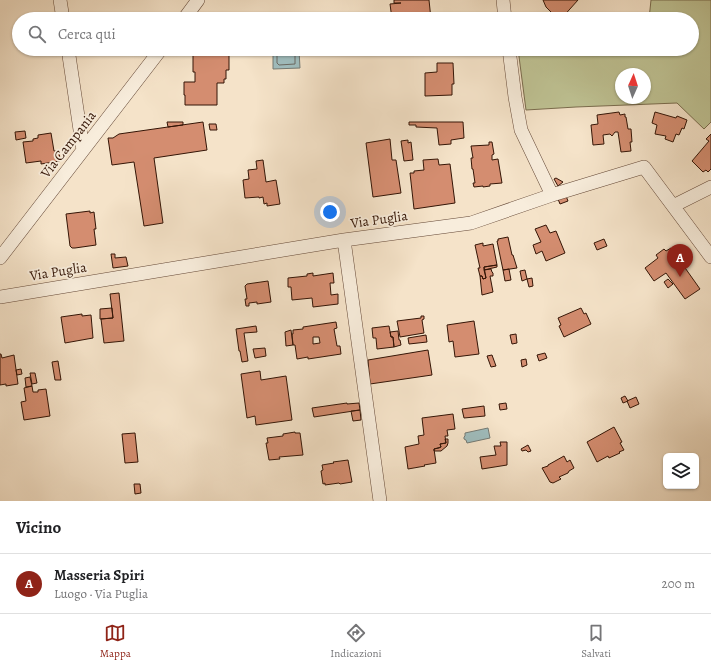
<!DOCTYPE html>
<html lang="it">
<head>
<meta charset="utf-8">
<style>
  :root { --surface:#fff; --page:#f2f2f2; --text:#202124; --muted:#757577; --line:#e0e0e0; --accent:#8f2418 }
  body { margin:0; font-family:Alegreya,serif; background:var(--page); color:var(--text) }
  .controls { position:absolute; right:12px; bottom:12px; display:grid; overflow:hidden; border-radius:6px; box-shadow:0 1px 3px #0004 }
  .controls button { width:36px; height:36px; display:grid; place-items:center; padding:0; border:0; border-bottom:1px solid var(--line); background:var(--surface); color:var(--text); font:20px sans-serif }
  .compass { position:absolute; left:615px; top:68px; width:36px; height:36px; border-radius:50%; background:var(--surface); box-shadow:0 1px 3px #0004; rotate:3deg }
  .you { position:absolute; left:330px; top:212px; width:14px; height:14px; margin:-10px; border:3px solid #fff; border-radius:50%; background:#1a73e8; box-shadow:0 0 0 6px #1a73e833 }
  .badge { display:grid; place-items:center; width:26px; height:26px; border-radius:50%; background:var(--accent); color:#fff; font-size:13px; font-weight:700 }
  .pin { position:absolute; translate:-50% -33px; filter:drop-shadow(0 1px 2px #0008) }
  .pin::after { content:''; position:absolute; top:21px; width:14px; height:12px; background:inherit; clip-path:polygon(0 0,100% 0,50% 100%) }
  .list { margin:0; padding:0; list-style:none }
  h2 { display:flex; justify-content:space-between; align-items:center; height:52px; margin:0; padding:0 16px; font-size:17px }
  h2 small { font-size:13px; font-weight:400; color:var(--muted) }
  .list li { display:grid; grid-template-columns:26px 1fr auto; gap:12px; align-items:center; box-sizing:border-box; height:60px; padding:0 16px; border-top:1px solid var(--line) }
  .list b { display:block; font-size:15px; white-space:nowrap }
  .list p { margin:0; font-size:13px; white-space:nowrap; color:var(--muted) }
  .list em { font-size:13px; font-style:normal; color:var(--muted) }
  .icon { flex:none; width:22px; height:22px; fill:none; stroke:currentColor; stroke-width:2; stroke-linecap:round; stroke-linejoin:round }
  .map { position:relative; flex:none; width:711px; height:501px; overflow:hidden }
  .search { position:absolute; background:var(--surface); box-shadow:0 1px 3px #0004; left:12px; right:12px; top:12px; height:44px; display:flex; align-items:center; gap:10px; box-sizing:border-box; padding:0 14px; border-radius:22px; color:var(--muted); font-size:15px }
  .sheet { height:112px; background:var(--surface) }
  nav { display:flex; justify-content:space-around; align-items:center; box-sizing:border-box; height:56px; border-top:1px solid var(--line); background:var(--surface); font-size:11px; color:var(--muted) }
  nav a { display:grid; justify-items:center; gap:2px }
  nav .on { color:var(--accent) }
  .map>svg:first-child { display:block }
  .green { fill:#bfc394; stroke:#7a6c4d; fill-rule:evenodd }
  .water { fill:#9fbdbe; stroke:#747a74 }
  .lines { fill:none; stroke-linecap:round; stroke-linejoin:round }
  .shore { stroke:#6a6962; stroke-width:1 }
  .building { fill:#d48d70; stroke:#341506; fill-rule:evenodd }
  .minor-casing { stroke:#644837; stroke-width:14 }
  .minor { stroke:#f8eddc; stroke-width:13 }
  .labels { text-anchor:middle; stroke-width:3.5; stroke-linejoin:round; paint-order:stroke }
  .street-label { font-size:14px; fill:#341506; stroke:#f8eddc }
</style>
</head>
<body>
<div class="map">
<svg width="711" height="501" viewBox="0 0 711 501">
  <rect width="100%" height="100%" fill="#f5e3c9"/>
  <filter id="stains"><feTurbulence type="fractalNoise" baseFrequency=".005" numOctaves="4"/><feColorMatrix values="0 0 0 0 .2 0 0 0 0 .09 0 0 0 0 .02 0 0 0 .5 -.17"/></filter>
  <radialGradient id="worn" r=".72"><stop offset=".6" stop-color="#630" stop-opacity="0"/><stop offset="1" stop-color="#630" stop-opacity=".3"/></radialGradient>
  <path class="green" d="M 651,0 L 711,0 L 711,122 L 704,129 L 677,103 L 576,107 L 526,110 L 518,49 L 692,49 L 692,19 L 649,19 ZM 621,74 L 645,74 L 645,98 L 621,98 Z"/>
  <path class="water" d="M 299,50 L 300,68 L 273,69 L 273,51 Z
    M 488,428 L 490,438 L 467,443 L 466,440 L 464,439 L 464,437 L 465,436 L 465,433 Z"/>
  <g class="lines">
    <path class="shore" d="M 277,49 L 277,63 L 279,65 L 295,64 L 295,49"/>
  </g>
  <path class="building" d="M 394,0 L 429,0 L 431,19 L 392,19 L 390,4 L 401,3 L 394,3 Z
    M 543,0 L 578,0 L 561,19 L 558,19 L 546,7 Z
    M 193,49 L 211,50 L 216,49 L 218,50 L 219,53 L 219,49 L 226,49 L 226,54 L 229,54 L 229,70 L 226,70 L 226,79 L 224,79 L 224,83 L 217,83 L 217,105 L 185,105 L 185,95 L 184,95 L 184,82 L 195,82 L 195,72 L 193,72 Z
    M 437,63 L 453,63 L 454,84 L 452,84 L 452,95 L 425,96 L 425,73 L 437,72 Z
    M 619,112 L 620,115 L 625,114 L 625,117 L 626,117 L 628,129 L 631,129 L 632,142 L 630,142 L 631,151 L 621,152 L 618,132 L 615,132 L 612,136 L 610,134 L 603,135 L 604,144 L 593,145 L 591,125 L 598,124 L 597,115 Z
    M 655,112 L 676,118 L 677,116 L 687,120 L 684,129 L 682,128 L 679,135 L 676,134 L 673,142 L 665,139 L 666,136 L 655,134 L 657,125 L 652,123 Z
    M 167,122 L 183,122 L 183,125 L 168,127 Z
    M 203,122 L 207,150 L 154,158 L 163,223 L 144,226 L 134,162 L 112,165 L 108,138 L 113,138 L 119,134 Z
    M 409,122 L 463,122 L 464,138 L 451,140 L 451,144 L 439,145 L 437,128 L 416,127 L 416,125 L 409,125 Z
    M 209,124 L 216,124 L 217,130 L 210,130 Z
    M 25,131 L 26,138 L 16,140 L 15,132 Z
    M 51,133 L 54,151 L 59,151 L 60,161 L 41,164 L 41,161 L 26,163 L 23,142 L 33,141 L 33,139 L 38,138 L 38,135 Z
    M 711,134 L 711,169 L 708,172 L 706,170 L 703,172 L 692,161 L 709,141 L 706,139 Z
    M 390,139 L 392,160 L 396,160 L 401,193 L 373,197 L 366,143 Z
    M 408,140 L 408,143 L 411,142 L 413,160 L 404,161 L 401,141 Z
    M 489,142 L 492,142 L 494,154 L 492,155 L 492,160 L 498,159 L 502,183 L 490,184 L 490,186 L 483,187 L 483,186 L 474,187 L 473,183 L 475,183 L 473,169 L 472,169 L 471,158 L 473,158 L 471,146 L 489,145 Z
    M 438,159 L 439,165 L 450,164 L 455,203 L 414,209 L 410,173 L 414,173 L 414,171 L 424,170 L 423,160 Z
    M 263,160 L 266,182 L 276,180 L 280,204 L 267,206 L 267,203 L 264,204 L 263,197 L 259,198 L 259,197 L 245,198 L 243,180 L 249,179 L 248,170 L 257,169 L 256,161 Z
    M 556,178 L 563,182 L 558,186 L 554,179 Z
    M 566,196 L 568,201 L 560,204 L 558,199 Z
    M 90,211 L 90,213 L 94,212 L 96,229 L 94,229 L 96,245 L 75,248 L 72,248 L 70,246 L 66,214 Z
    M 546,225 L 550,233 L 556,231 L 565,253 L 546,261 L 542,251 L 536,254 L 533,245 L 541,242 L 535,229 Z
    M 508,237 L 512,255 L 513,255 L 517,268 L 503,270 L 497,241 L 498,241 L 498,239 Z
    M 604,239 L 607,246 L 597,250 L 594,243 Z
    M 483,243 L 483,246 L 493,244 L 497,265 L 484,267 L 486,278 L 483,279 L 482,276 L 480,276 L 478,268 L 480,268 L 475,245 Z
    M 671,248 L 700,289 L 685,299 L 666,273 L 654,281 L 645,268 L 658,258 L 656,255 L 664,249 L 666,251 Z
    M 111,254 L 115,254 L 115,258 L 126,257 L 128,266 L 113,268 Z
    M 497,265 L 497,267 L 484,270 L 484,267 Z
    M 491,269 L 492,272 L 493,273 L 493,276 L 490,276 L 493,292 L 482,295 L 480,276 L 482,276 L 483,279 L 486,278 L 484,270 Z
    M 509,269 L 511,280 L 505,281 L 503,270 Z
    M 525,270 L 527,279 L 522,281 L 520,271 Z
    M 313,273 L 313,276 L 333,273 L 334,283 L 330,283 L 331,295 L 338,294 L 338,304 L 313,307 L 312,298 L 292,300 L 291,287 L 288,287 L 288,278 L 307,276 L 307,274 Z
    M 532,278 L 533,286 L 529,287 L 527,279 Z
    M 668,279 L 673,284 L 668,288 L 664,282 Z
    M 268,281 L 271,302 L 257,304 L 257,302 L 249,303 L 249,306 L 246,306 L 245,299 L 247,299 L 245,286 L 247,284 Z
    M 119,293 L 124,341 L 104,343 L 101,319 L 113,318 L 110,294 Z
    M 112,308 L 113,318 L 100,319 L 100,309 Z
    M 581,308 L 584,314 L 586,313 L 591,324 L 564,337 L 559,326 L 561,325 L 558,318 Z
    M 82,314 L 82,316 L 91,315 L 93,338 L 65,343 L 61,317 Z
    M 421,316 L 424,316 L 424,319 L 422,320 L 424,333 L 400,337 L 397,321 L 421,318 Z
    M 474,321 L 479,354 L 455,357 L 453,341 L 449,342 L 447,325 Z
    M 336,322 L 337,328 L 334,329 L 337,346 L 340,346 L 341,354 L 308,359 L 308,357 L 297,359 L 295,345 L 293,345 L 292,334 L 293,334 L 293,330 L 303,329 L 303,327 ZM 313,337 L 319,337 L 320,343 L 313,344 Z
    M 256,326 L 257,332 L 244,333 L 248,361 L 242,362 L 240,351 L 239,351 L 236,329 Z
    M 389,326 L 391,337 L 393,337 L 394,347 L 377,349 L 376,338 L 373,338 L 372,328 Z
    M 291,330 L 293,345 L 286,346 L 285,332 Z
    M 398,331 L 399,340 L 400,340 L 401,345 L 394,347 L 393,337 L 391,337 L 390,332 Z
    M 516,334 L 517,343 L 512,344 L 510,335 Z
    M 426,335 L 427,342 L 409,344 L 408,338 Z
    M 265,348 L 266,356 L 255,358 L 253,349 Z
    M 428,350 L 432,375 L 370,384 L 368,360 Z
    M 545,353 L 547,358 L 539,361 L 537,355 Z
    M 0,354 L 1,354 L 2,358 L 14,355 L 18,384 L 6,386 L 6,384 L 0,385 Z
    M 492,355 L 496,366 L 491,367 L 487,356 Z
    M 526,359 L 527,365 L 522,367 L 521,360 Z
    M 58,361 L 61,380 L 55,380 L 52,362 Z
    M 21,369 L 22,374 L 17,375 L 16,370 Z
    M 260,371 L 261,380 L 286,376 L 292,420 L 256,425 L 255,416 L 247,418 L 241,374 Z
    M 30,373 L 35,373 L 37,383 L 32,384 Z
    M 30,377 L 32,386 L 26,387 L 25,378 Z
    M 32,386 L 33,392 L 38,392 L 38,390 L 46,389 L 50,416 L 24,420 L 21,402 L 26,401 L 24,388 Z
    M 625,396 L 628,401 L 623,403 L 621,398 Z
    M 636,397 L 639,404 L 630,408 L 627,401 Z
    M 347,403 L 347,404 L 359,403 L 360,410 L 314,417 L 312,408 Z
    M 506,403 L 507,409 L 500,410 L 499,404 Z
    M 484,406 L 485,416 L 464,418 L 462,409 Z
    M 360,410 L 361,420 L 353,421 L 351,411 Z
    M 453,414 L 455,429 L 447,430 L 448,436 L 445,436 L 446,443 L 440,444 L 441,447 L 439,448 L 434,449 L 436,463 L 424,465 L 425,466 L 408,469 L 405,447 L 419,444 L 418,436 L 424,435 L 422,418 Z
    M 614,427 L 622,442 L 620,443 L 624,450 L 619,452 L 620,453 L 609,458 L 608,456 L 597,462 L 587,442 Z
    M 295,432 L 295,433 L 300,433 L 303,455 L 279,457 L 280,459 L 269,460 L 266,443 L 268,443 L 267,438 L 283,436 L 283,434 Z
    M 135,433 L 138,462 L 125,463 L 122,434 Z
    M 445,439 L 448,439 L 448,443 L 447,446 L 441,451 L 434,451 L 434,449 L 441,447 L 440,444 L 446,443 Z
    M 500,442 L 507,442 L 507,465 L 482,469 L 480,457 L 496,455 L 494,446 L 501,446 Z
    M 528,445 L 531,451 L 528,452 L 526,450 L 522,451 L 521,449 Z
    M 564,456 L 567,462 L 570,460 L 574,468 L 569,471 L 568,473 L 559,477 L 561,479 L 553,483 L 550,482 L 542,468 L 548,466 L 548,465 Z
    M 348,460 L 352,482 L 340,484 L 339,483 L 325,485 L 325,483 L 323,484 L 321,471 L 323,470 L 322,465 L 334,463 L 333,462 Z
    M 134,484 L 140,484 L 141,493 L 135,494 Z"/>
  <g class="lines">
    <g class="minor-casing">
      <path id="minor" d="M 60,0 L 63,19
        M 503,0 L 505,19
        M 184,19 L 198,0
        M 68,49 L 83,150
        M 509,49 L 515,97 L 521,130 L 552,195
        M 673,206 L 711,187
        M 344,240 L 380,501
        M 0,258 L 161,49
        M 0,297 L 344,240 L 471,223 L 552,195 L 644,167 L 711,257"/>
    </g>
    <use href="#minor" class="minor"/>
  </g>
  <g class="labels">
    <g class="street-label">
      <text transform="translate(68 144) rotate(-52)" y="5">Via Campania</text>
      <text transform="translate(379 219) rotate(-8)" y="5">Via Puglia</text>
      <text transform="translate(58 271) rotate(-9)" y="5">Via Puglia</text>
    </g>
  </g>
  <rect width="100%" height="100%" filter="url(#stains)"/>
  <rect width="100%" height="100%" fill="url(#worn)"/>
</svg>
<div class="controls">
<button><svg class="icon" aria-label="layers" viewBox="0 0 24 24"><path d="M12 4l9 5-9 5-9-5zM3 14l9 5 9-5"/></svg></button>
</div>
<svg class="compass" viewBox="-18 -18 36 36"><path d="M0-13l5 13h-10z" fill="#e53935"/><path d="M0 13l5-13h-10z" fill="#757577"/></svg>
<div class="you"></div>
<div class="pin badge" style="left:680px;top:277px">A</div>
<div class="search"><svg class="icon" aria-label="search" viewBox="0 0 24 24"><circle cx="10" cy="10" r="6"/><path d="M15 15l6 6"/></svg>Cerca qui</div>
</div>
<section class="sheet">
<h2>Vicino<small></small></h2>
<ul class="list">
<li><span class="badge">A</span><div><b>Masseria Spiri</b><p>Luogo · Via Puglia</p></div><em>200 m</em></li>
</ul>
</section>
<nav>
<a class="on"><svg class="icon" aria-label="map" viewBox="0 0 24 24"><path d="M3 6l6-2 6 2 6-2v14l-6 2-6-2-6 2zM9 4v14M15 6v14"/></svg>Mappa</a>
<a><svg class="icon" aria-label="directions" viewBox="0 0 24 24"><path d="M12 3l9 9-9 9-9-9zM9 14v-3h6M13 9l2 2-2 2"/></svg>Indicazioni</a>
<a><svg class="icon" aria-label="saved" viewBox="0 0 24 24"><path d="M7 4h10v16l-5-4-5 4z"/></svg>Salvati</a>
</nav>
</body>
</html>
